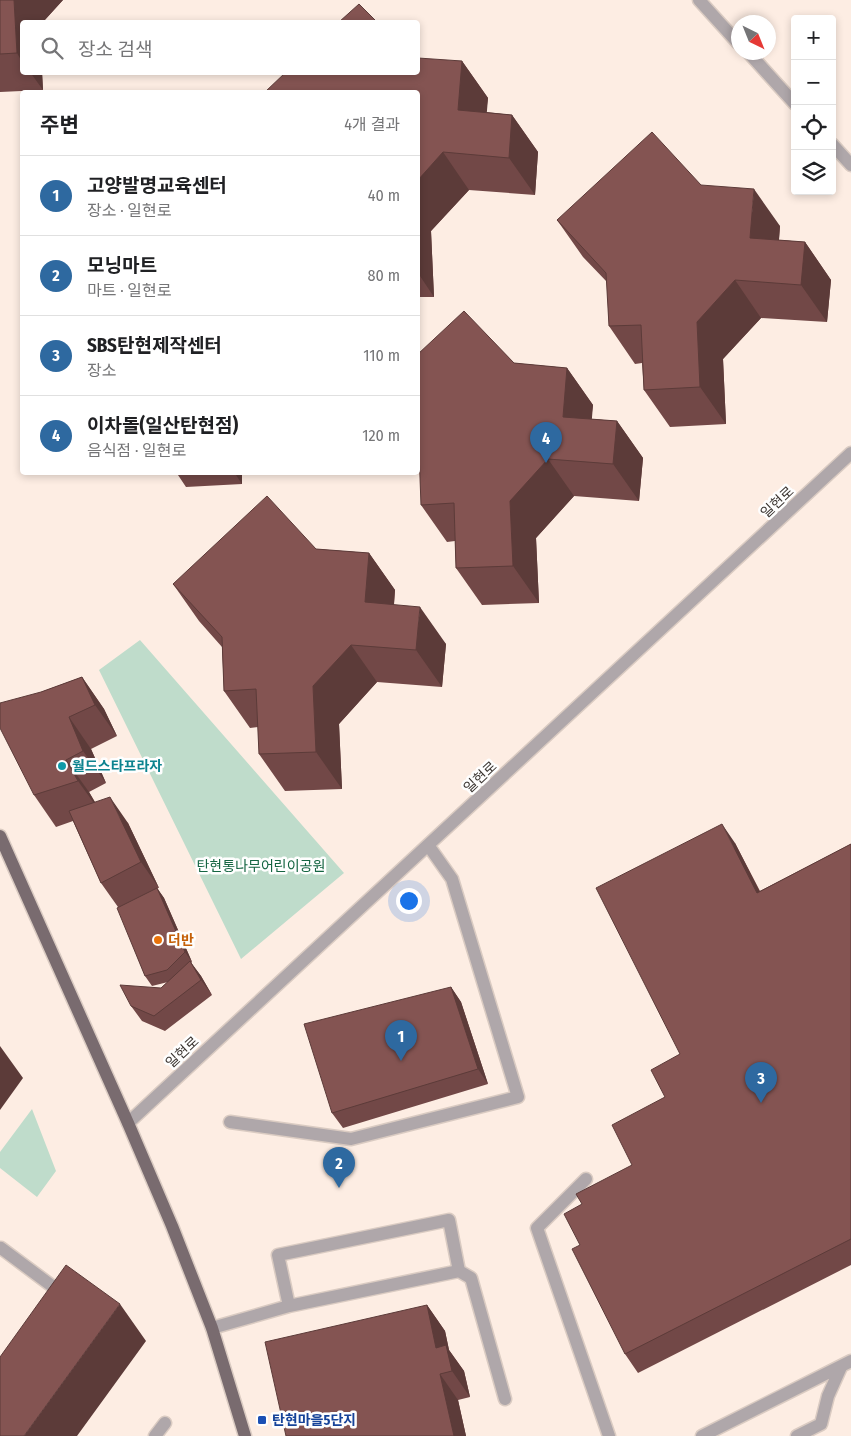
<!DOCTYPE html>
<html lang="ko">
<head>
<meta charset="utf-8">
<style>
  :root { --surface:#fff; --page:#f2f2f2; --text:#202124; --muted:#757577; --line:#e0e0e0; --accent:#2e69a0 }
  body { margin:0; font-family:"Fira Sans Condensed","Noto Sans KR",sans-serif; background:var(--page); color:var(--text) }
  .controls { position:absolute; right:15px; top:15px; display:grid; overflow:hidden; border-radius:5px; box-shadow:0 2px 8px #0003 }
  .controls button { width:45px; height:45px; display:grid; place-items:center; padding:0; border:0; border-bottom:1px solid var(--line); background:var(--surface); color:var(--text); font:25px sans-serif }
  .compass { position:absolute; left:731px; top:15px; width:45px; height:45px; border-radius:50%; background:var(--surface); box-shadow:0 2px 8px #0003; rotate:137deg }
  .you { position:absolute; left:408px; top:900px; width:18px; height:18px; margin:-12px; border:4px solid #fff; border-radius:50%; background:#1a73e8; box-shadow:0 0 0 8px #1a73e833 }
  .badge { display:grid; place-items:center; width:32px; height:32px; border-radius:50%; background:var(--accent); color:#fff; font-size:16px; font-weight:700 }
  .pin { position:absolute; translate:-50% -41px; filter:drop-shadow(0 1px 2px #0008) }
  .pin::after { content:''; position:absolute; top:26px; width:18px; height:15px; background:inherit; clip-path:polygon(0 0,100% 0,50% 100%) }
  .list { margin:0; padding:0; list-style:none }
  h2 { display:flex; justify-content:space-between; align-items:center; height:65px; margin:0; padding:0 20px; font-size:21px }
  h2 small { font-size:16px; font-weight:400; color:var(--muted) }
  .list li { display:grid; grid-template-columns:32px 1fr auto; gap:15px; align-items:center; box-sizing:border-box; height:80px; padding:0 20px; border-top:1px solid var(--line) }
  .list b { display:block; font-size:19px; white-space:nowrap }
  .list p { margin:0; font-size:16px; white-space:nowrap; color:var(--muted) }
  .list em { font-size:16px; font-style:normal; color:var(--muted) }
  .icon { flex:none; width:28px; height:28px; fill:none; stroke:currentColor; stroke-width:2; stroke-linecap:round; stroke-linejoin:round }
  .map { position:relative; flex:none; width:851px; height:1436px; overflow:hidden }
  .search { position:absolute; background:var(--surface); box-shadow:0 2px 8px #0003; left:20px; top:20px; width:400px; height:55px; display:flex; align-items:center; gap:12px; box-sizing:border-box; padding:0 18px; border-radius:5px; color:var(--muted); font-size:19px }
  .panel { position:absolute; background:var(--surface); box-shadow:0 2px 8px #0003; left:20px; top:90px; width:400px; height:385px; border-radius:5px }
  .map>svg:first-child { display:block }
  .green { fill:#bfdccb }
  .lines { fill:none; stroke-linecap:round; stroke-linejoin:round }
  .minor-casing { stroke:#dacbc2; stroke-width:15 }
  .major-casing { stroke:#dacbc2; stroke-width:15 }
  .minor { stroke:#afa7aa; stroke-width:12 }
  .major { stroke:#796b6f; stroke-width:12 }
  .wall { fill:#724847 }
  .shaded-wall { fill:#5c3b39 }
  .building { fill:#845452; stroke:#5c3b39 }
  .culture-dot { fill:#0f9aa8; stroke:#fefefe; stroke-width:2 }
  .food-dot { fill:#e8710a; stroke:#fefefe; stroke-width:2 }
  .transit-dot { fill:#1a4fb4; stroke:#fefefe; stroke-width:2 }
  .labels { text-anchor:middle; stroke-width:5; stroke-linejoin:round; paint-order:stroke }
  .street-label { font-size:14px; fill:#38322e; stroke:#fefefe }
  .culture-label { font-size:14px; font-weight:bold; fill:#0d838f; stroke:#fefefe; text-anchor:start }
  .park-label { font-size:14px; fill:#156542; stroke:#fefefe }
  .food-label { font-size:14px; font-weight:bold; fill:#c56008; stroke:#fefefe; text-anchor:start }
  .transit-label { font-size:14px; font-weight:bold; fill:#164399; stroke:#fefefe; text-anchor:start }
</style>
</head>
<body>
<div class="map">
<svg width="851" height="1436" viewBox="0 0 851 1436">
  <rect width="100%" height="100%" fill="#fdede3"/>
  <path class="green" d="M 140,640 L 344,873 L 241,959 L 99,670 Z
    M 32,1109 L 56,1171 L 37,1197 L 0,1168 L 0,1152 Z"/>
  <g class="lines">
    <g class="minor-casing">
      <path id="minor" d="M 699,0 L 738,43
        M 748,52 L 795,104
        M 832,144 L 851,165
        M 230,1122 L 351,1139 L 518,1097 L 452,879 L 428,845
        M 128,1123 L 851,453
        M 586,1179 L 537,1228 L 609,1436
        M 0,1249 L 1,1248 L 60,1292 L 56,1297
        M 459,1271 L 471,1278 L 505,1399
        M 212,1328 L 289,1306 L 459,1271 L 449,1220 L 278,1255 L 289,1306
        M 155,1436 L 165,1423
        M 702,1436 L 851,1361
        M 797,1436 L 821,1424 L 828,1396 L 841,1367"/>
    </g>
    <g class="major-casing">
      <path id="major" d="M 0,836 L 128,1123 L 172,1226 L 212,1328 L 245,1436"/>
    </g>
    <use href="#minor" class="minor"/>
    <use href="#major" class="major"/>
  </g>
  <path class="wall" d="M 0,0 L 63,0 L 43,22 L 22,22 L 22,72 L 42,72 L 43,90 L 0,92 Z
    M 462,61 L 488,98 L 486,112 L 512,115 L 538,152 L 535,195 L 469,190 L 431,231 L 434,297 L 418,297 L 418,92 Z
    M 701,185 L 780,226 L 779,240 L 805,242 L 831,280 L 827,322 L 761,318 L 723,359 L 726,424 L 670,427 L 644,390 L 642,363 L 635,364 L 609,326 L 607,282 L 583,257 L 557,220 Z
    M 418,354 L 567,368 L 593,405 L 591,419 L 617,421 L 643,458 L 639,501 L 574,496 L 536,538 L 539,603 L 482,605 L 456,568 L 455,541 L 447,542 L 421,505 L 420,461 L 418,459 Z
    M 176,472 L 242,472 L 242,484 L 186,487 Z
    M 316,549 L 369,553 L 395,590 L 394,605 L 446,644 L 442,687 L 377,682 L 339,724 L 342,789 L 285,791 L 259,754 L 258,727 L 250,728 L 224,691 L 222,647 L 199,621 L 173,584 Z
    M 82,677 L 104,709 L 117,736 L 91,749 L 106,783 L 89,792 L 95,802 L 128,823 L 159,888 L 157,888 L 164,898 L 192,962 L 191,963 L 201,976 L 212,995 L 165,1031 L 142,1021 L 131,1006 L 161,988 L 168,982 L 152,986 L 145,976 L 118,907 L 101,883 L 73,821 L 56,827 L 34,795 L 41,692 Z
    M 735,843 L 760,891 L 851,844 L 851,1265 L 638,1373 L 625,1354 L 580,1245 L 582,1204 L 632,1165 L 665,1097 L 680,1054 Z
    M 451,987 L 461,1002 L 488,1084 L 343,1128 L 332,1113 Z
    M 427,1305 L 445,1331 L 449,1350 L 464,1371 L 470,1397 L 458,1400 L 466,1436 L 286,1436 Z"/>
  <path class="shaded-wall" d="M 14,0 L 63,0 L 43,22 L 22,22 L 22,62 L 17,53 Z
    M 462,61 L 488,98 L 484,147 L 458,110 Z
    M 30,72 L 42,72 L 43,90 Z
    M 512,115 L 538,152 L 535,195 L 509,158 Z
    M 443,152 L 469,190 L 431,231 L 434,297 L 418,273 L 418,180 Z
    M 754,189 L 780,226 L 776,275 L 750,238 Z
    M 805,242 L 831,280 L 827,322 L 801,285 Z
    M 735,280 L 761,318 L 723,359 L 726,424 L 700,387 L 697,322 Z
    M 567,368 L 593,405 L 589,454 L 563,417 Z
    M 617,421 L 643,458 L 639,501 L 613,464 Z
    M 548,459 L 574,496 L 536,538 L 539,603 L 513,566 L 510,501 Z
    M 234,472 L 242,472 L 242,484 Z
    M 369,553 L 395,590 L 391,640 L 365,602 Z
    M 420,607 L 446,644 L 442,687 L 416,650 Z
    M 351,645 L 377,682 L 339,724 L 342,789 L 316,752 L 313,686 Z
    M 82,677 L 104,709 L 117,736 L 95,705 Z
    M 69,717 L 91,749 L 106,783 L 83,751 Z
    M 66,760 L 89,792 L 101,813 L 78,781 Z
    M 110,797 L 128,823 L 159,888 L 141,862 Z
    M 722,824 L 735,843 L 770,912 L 757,893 Z
    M 157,888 L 164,898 L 192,962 L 185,952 Z
    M 190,961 L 201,976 L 212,995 L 201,980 Z
    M 451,987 L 461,1002 L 488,1084 L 478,1069 Z
    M 0,1046 L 23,1078 L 0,1110 Z
    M 120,1304 L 146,1341 L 77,1436 L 24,1436 Z
    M 427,1305 L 445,1331 L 449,1350 L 464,1371 L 470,1397 L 436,1348 Z
    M 440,1374 L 458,1400 L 466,1436 L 454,1436 Z"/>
  <path class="building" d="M 0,0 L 14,0 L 17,53 L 0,54 Z
    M 359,4 L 377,22 L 339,22 Z
    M 418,58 L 462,61 L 458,110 L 512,115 L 509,158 L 443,152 L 418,180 L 418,92 L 265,92 L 286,72 L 418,72 Z
    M 652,132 L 701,185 L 754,189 L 750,238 L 805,242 L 801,285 L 735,280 L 697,322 L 700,387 L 644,390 L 641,325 L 609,326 L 606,273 L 557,220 Z
    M 464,311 L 514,363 L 567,368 L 563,417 L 617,421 L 613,464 L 548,459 L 510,501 L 513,566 L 456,568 L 454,503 L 421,505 L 419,451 L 418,449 L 418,354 Z
    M 267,496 L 316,549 L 369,553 L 365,602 L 420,607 L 416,650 L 351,645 L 313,686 L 316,752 L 259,754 L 256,689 L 224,691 L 222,637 L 173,584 Z
    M 82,677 L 95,705 L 69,717 L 83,751 L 66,760 L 78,781 L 34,795 L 0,728 L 0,703 L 41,692 Z
    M 110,797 L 141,862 L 101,883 L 69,811 Z
    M 722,824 L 757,893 L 851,844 L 851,1239 L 625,1354 L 572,1249 L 580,1245 L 564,1214 L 582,1204 L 576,1194 L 632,1165 L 612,1125 L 665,1097 L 651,1070 L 680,1054 L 596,888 Z
    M 157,888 L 185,952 L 167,970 L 145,976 L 117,908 Z
    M 190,961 L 201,980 L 154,1016 L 131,1006 L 120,985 L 161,988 Z
    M 451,987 L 478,1069 L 332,1113 L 304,1024 Z
    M 66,1265 L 120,1304 L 24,1436 L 0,1436 L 0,1357 Z
    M 427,1305 L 436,1348 L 446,1345 L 452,1371 L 440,1374 L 454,1436 L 286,1436 L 265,1342 Z"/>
  <circle class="culture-dot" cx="62" cy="766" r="5"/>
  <circle class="food-dot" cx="158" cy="940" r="5"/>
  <rect class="transit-dot" x="257" y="1415" width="10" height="10" rx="2.5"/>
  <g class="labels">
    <g class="street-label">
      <text transform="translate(777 502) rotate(-43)" y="5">일현로</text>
      <text transform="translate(480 777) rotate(-43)" y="5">일현로</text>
      <text transform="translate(182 1052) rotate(-43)" y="5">일현로</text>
    </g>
    <g class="culture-label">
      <text x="72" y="771">월드스타프라자</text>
    </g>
    <g class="park-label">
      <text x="261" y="871">탄현통나무어린이공원</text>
    </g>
    <g class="food-label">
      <text x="168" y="945">더반</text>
    </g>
    <g class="transit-label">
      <text x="272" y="1425">탄현마을5단지</text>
    </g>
  </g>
</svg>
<div class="controls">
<button>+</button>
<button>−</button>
<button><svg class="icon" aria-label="locate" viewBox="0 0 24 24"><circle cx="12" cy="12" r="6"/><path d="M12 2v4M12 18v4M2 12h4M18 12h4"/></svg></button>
<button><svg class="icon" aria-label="layers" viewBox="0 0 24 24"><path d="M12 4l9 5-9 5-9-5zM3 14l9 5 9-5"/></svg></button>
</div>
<svg class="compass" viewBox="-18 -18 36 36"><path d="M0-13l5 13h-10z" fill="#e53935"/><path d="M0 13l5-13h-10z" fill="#757577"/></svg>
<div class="you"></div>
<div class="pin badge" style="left:401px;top:1061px">1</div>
<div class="pin badge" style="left:339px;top:1188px">2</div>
<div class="pin badge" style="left:761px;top:1103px">3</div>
<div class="pin badge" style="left:546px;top:463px">4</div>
<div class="search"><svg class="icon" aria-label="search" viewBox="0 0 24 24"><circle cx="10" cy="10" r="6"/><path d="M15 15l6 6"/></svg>장소 검색</div>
<section class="panel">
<h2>주변<small>4개 결과</small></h2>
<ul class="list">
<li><span class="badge">1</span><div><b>고양발명교육센터</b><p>장소 · 일현로</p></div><em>40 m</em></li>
<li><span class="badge">2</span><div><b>모닝마트</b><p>마트 · 일현로</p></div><em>80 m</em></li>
<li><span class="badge">3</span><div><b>SBS탄현제작센터</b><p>장소</p></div><em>110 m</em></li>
<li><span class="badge">4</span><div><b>이차돌(일산탄현점)</b><p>음식점 · 일현로</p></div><em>120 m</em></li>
</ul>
</section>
</div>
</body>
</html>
